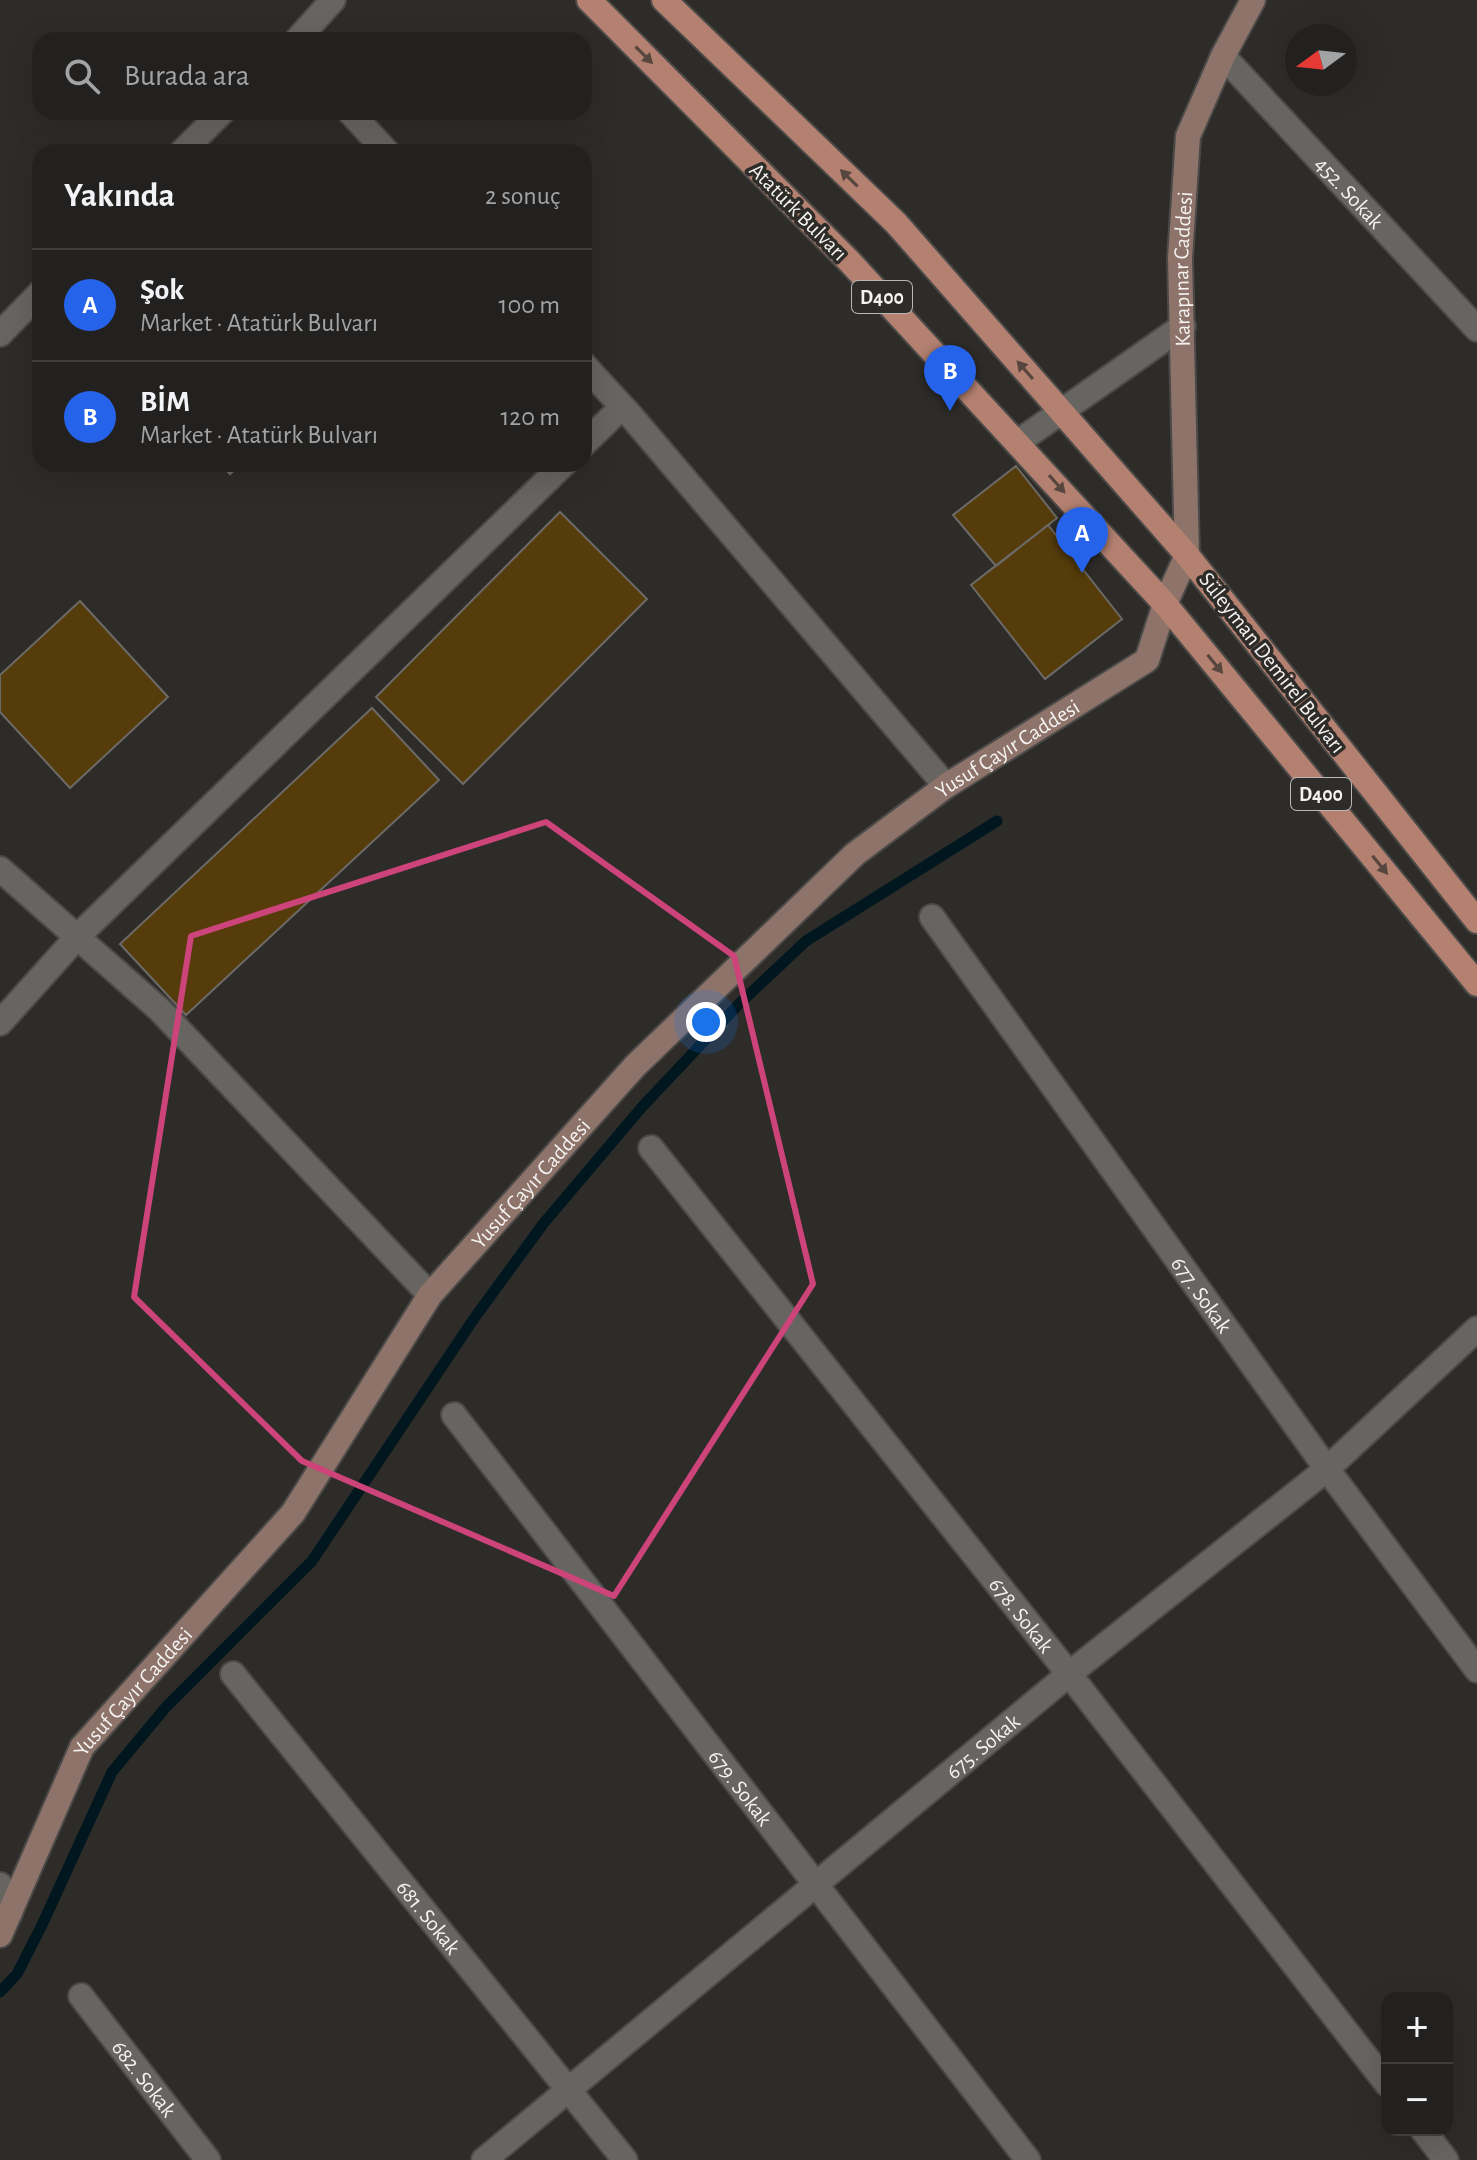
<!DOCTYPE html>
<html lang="tr">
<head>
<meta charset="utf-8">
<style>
  :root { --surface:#22211f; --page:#2e2e2c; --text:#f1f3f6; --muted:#a2a3a4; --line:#3f3e3d; --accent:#2563eb }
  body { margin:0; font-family:"Alegreya Sans",sans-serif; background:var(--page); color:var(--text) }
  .controls { position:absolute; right:24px; bottom:24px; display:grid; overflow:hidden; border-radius:16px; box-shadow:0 8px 32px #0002 }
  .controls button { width:72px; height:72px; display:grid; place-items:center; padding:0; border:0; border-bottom:2px solid var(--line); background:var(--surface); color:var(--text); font:40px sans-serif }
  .compass { position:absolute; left:1285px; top:24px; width:72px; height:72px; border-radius:50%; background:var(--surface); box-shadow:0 8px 32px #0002; rotate:255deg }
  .you { position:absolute; left:706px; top:1022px; width:28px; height:28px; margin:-20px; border:6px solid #fff; border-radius:50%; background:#1a73e8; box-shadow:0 0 0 12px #1a73e833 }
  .badge { display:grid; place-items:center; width:52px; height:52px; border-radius:50%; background:var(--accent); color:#fff; font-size:26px; font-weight:700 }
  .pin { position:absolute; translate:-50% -66px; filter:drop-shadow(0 2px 4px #0008) }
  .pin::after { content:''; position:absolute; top:42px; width:28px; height:24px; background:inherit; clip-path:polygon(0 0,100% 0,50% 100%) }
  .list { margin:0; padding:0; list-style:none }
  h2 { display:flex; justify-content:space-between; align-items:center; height:104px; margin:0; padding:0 32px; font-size:34px }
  h2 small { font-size:26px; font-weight:400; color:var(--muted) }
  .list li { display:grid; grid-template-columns:52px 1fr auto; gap:24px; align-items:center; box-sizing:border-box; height:112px; padding:0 32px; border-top:2px solid var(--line) }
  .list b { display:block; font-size:30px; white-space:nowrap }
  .list p { margin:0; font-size:26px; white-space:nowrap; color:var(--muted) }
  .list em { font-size:26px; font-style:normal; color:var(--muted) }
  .icon { flex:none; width:44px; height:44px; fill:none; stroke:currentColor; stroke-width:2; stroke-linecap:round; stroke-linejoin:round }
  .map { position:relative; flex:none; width:1477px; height:2160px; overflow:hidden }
  .search { position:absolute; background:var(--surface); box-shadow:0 8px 32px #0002; left:32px; top:32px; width:560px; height:88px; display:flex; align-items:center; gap:20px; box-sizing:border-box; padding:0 28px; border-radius:24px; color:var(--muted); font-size:30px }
  .panel { position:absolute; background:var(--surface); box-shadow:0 8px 32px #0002; left:32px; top:144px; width:560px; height:328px; border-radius:24px }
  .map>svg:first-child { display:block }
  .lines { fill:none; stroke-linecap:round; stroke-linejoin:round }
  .stream { stroke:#00171f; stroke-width:11 }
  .building { fill:#553c0a; stroke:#6c6a67; stroke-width:2 }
  .street-casing { stroke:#4b4a48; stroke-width:28 }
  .secondary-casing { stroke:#4b4a48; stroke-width:28 }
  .primary-casing { stroke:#4b4a48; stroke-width:28 }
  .street { stroke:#676562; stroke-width:24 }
  .secondary { stroke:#8d7369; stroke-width:24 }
  .primary { stroke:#b48170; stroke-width:24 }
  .oneway { fill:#56463e }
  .marked { fill:none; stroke:#cc4479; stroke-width:6; stroke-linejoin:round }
  .labels { text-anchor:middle; stroke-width:7; stroke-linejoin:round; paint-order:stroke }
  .shield { fill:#2e2c29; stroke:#b9b7b5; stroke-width:2 }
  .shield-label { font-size:20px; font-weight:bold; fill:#f4f3f1 }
  .street-label { font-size:22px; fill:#f4f3f1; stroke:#2e2c29 }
</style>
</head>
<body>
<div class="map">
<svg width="1477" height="2160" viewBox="0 0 1477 2160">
  <rect width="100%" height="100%" fill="#2e2c29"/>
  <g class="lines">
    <path class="stream" d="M 0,1992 L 17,1974 L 42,1925 L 112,1772 L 166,1707 L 312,1561 L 473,1320 L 543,1224 L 642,1107 L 739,1004 L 806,941 L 997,821"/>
  </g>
  <path class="building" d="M 221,464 L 241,464 L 230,474 Z
    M 1016,466 L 1057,518 L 996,566 L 953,515 Z
    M 560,512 L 647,599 L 463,784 L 376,697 Z
    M 1048,525 L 1122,619 L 1045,679 L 971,585 Z
    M 80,601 L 168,697 L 70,788 L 0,712 L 0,675 Z
    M 372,708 L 439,780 L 186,1015 L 120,944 Z"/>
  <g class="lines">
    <g class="street-casing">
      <g id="street">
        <path d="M 297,40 L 333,0"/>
        <path id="s1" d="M 1223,56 L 1477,329"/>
        <path d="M 350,112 L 387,152"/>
        <path d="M 182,152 L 222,112"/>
        <path d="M 0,334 L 40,293"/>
        <path d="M 584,365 L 631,416 L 946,786"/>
        <path d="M 1018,442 L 1183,326"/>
        <path d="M 584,444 L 622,407"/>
        <path d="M 0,869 L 160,1010 L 430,1295"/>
        <path id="s2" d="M 932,917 L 1327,1469 L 1477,1670"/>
        <path d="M 0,1023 L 79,935 L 564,464"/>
        <path id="s3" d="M 651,1148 L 1069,1674 L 1387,2084"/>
        <path id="s4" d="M 454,1415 L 1028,2160"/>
        <path id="s5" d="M 233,1674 L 625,2160"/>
        <path d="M 0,1885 L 10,1913"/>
        <path id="s6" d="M 81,1996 L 208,2160"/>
        <path d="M 1423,2130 L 1446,2160"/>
        <path id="s7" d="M 484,2160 L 1069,1674 L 1327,1469 L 1477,1329"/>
      </g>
    </g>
    <g class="secondary-casing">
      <g id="secondary">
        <path id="s8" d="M 0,1935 L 82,1747 L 293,1513 L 430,1295 L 635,1066 L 855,854 L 946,786 L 1147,660 L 1165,604 L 1187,555 L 1180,258 L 1188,136 L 1223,56 L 1253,0"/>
      </g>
    </g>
    <g class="primary-casing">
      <path id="primary" d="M 589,0 L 850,262 L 1165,604 L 1477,984
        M 664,0 L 896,223 L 1187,555 L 1477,921"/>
    </g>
    <use href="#street" class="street"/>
    <use href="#secondary" class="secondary"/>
    <use href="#primary" class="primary"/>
  </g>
  <defs><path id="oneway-solid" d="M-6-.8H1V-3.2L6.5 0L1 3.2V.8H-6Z" transform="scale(2)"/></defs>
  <g class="oneway">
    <use href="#oneway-solid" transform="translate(644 55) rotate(45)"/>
    <use href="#oneway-solid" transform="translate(849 178) rotate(-136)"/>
    <use href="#oneway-solid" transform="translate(1025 370) rotate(-131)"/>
    <use href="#oneway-solid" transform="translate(1057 484) rotate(48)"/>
    <use href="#oneway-solid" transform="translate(1215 664) rotate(51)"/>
    <use href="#oneway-solid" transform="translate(1380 865) rotate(51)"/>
  </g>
  <path class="marked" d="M 546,822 L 734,956 L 813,1284 L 614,1596 L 302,1461 L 134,1297 L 191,936 Z"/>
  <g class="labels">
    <g class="shield">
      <rect x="852" y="281" width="60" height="32" rx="6"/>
      <rect x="1291" y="778" width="60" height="32" rx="6"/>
    </g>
    <g class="shield-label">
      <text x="882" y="304">D400</text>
      <text x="1321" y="801">D400</text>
    </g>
    <g class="street-label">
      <text dy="8" stroke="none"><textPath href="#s1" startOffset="186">452. Sokak</textPath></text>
      <text transform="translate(799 211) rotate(45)" y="8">Atatürk Bulvarı</text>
      <text dy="8" stroke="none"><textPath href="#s8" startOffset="2140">Karapınar Caddesi</textPath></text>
      <text transform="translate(1273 662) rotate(52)" y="8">Süleyman Demirel Bulvarı</text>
      <text dy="8" stroke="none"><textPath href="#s8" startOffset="1576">Yusuf Çayır Caddesi</textPath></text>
      <text dy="8" stroke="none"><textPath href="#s8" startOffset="928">Yusuf Çayır Caddesi</textPath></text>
      <text dy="8" stroke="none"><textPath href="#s2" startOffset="464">677. Sokak</textPath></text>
      <text dy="8" stroke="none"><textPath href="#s3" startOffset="596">678. Sokak</textPath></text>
      <text dy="8" stroke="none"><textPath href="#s8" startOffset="280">Yusuf Çayır Caddesi</textPath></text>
      <text dy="8" stroke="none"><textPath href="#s7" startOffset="648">675. Sokak</textPath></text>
      <text dy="8" stroke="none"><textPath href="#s4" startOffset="470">679. Sokak</textPath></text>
      <text dy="8" stroke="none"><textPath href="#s5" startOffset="312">681. Sokak</textPath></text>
      <text dy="8" stroke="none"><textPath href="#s6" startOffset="104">682. Sokak</textPath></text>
    </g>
  </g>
</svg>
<div class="controls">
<button>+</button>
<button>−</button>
</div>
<svg class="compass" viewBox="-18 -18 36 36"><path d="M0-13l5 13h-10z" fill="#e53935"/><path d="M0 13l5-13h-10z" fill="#a2a3a4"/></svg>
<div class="you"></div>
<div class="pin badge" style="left:1082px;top:573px">A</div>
<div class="pin badge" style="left:950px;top:411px">B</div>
<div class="search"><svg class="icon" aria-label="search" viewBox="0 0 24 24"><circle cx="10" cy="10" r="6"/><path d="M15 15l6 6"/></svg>Burada ara</div>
<section class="panel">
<h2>Yakında<small>2 sonuç</small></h2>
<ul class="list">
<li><span class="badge">A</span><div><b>Şok</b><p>Market · Atatürk Bulvarı</p></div><em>100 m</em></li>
<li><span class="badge">B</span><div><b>BİM</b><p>Market · Atatürk Bulvarı</p></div><em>120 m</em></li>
</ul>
</section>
</div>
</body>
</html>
